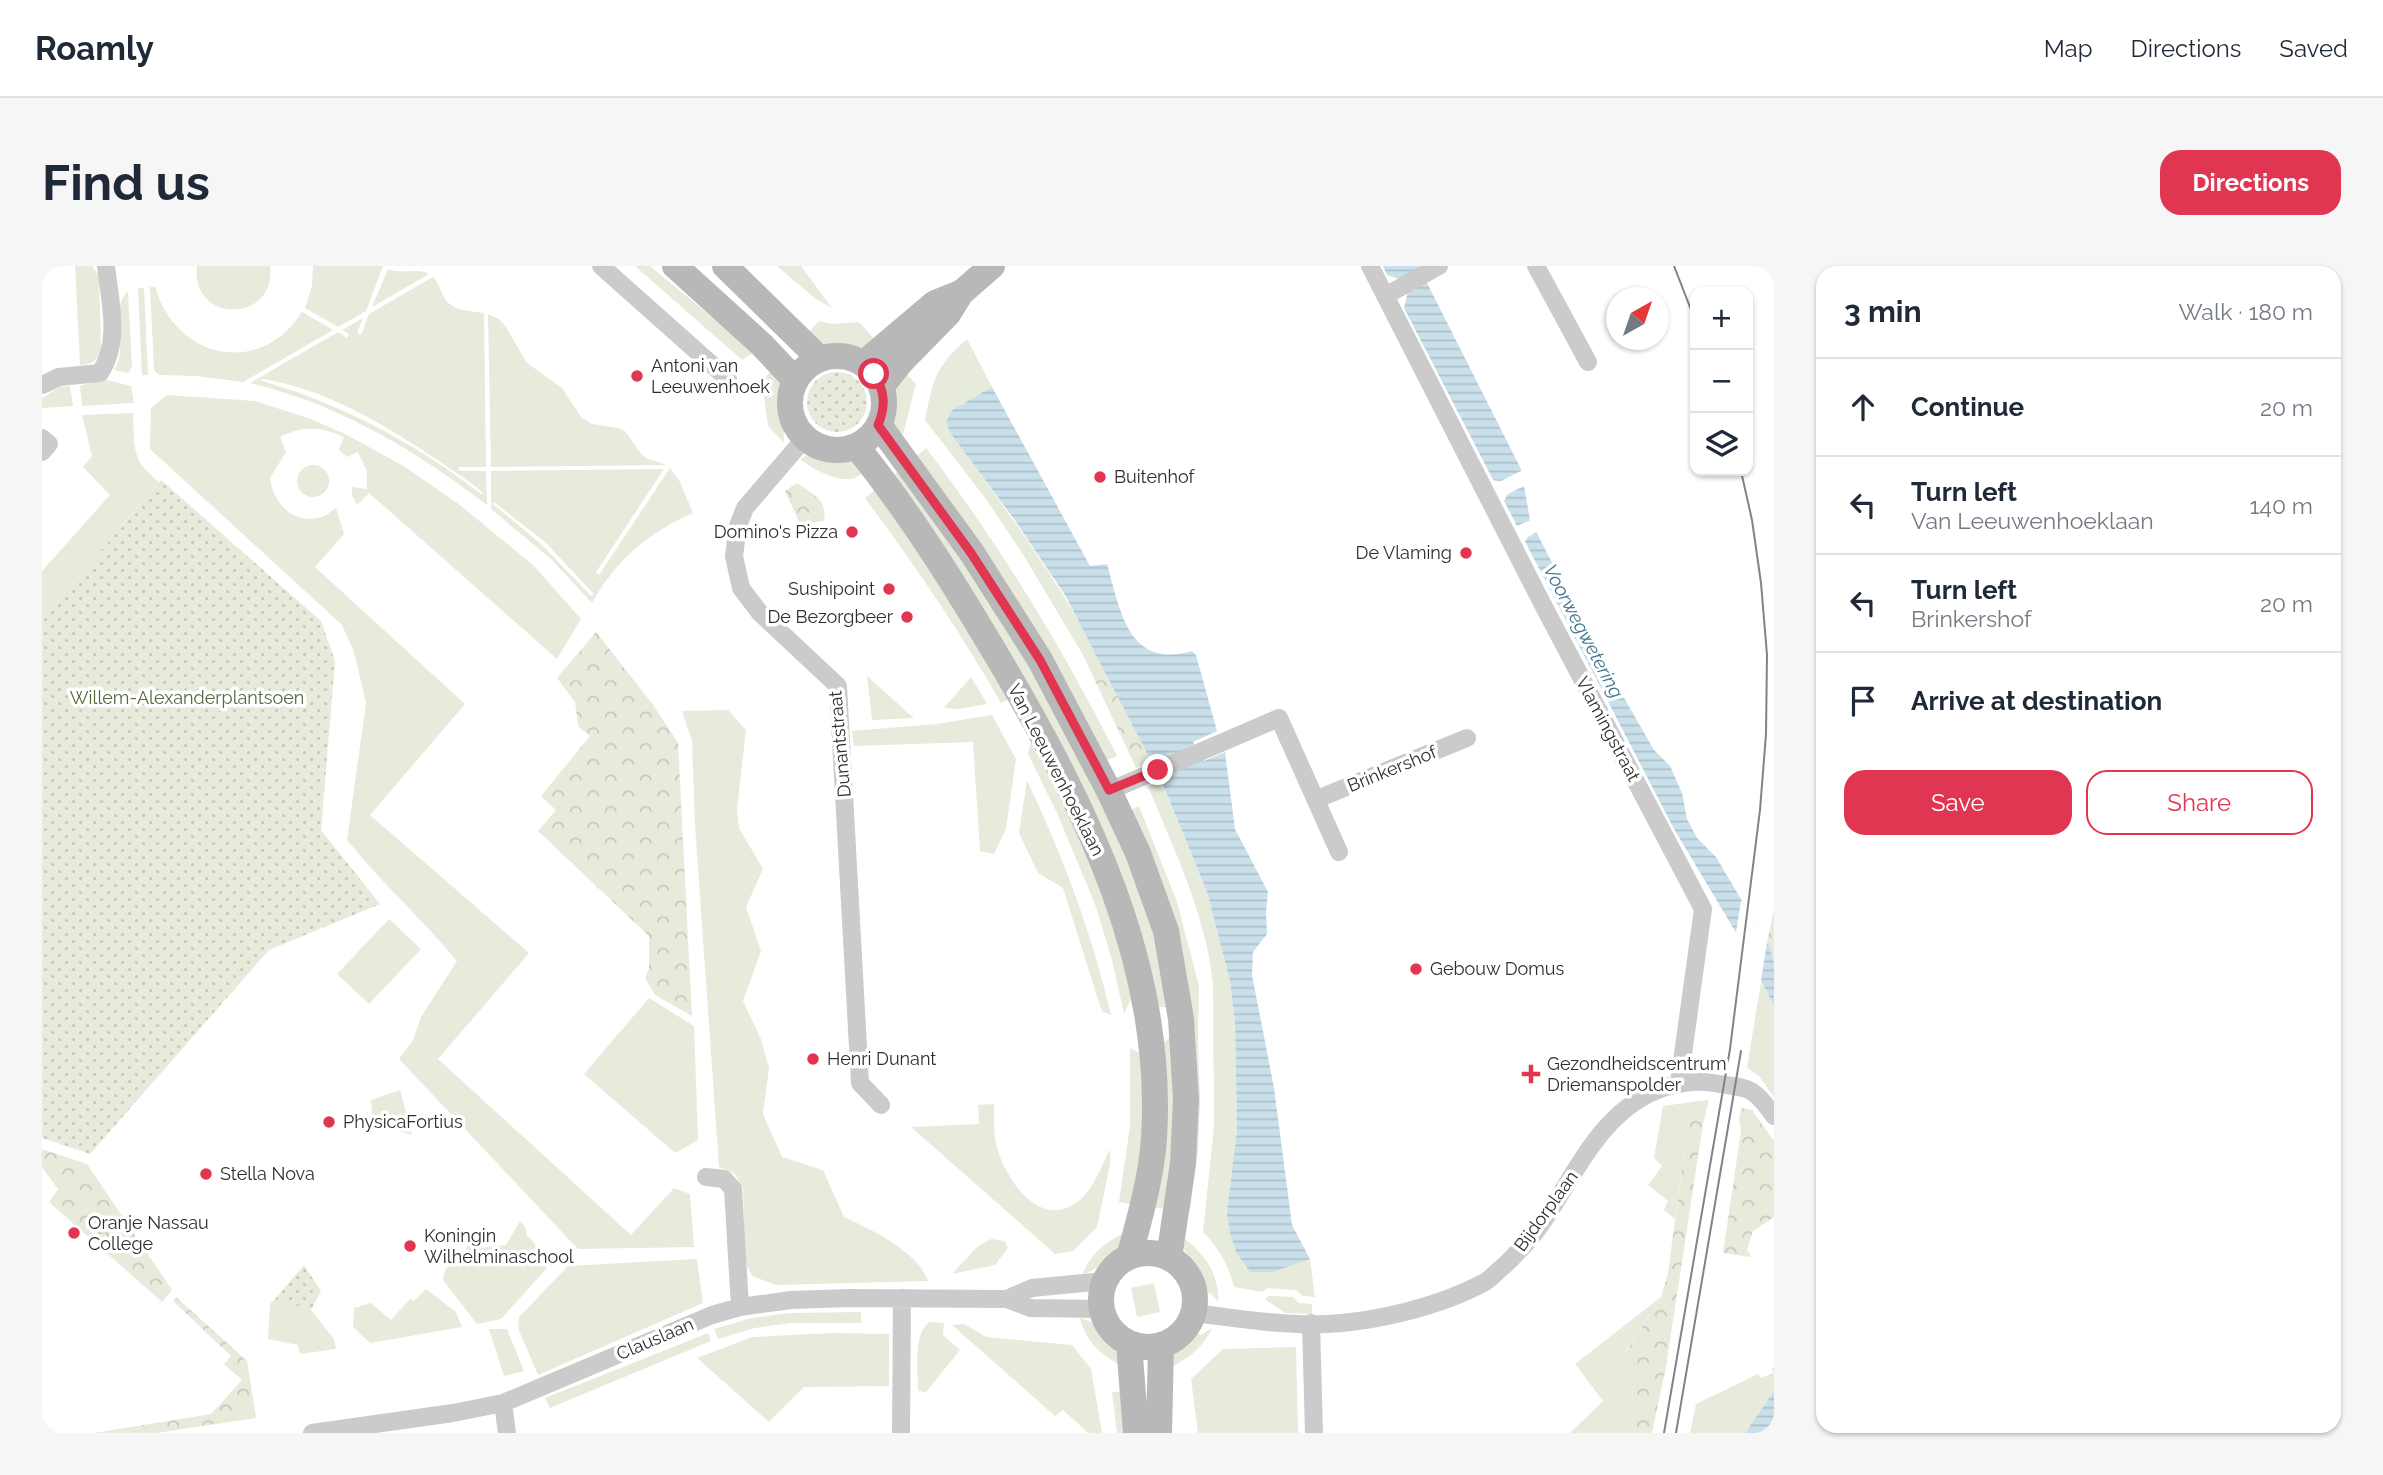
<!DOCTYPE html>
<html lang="en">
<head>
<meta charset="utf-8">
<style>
  :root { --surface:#fff; --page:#f6f6f7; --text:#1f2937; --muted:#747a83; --line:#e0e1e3; --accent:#e03651 }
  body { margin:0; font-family:Raleway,sans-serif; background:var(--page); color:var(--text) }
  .controls { position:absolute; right:21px; top:21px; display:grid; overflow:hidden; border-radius:14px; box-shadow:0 2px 5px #0004 }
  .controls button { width:63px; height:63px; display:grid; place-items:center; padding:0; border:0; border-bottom:2px solid var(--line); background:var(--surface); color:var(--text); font:35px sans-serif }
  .compass { position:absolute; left:1564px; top:21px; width:63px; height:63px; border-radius:50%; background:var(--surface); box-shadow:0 2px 5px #0004; rotate:40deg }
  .stop { position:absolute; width:21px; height:21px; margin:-16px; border:5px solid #e03651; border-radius:50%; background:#fff }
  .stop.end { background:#e03651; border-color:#fff; box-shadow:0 2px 7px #0008 }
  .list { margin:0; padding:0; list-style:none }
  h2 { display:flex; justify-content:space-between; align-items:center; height:91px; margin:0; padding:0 28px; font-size:30px }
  h2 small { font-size:23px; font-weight:400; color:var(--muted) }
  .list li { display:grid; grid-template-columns:46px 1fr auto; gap:21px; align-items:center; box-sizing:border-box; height:98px; padding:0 28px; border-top:2px solid var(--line) }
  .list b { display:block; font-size:26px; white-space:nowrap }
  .list p { margin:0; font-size:23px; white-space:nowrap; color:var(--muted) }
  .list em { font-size:23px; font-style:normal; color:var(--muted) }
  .actions { display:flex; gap:14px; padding:21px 28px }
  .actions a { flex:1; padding:16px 0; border:2px solid var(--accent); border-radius:21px; text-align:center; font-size:24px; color:var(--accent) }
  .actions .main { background:var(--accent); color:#fff }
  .icon { flex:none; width:38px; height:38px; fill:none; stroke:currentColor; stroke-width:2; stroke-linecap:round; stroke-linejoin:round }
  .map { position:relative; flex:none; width:1732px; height:1167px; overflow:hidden; border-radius:21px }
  header { display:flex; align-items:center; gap:42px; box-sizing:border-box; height:98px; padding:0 35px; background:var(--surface); border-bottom:2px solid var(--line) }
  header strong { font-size:33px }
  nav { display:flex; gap:38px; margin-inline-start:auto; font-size:24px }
  .intro { display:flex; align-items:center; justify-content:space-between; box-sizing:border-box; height:168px; padding:0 42px }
  h1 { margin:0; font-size:49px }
  .button { padding:18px 32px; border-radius:21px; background:var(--accent); color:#fff; font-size:24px; font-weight:700 }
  main { display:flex; gap:42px; padding:0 42px }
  aside { flex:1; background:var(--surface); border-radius:21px; box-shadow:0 2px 5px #0004 }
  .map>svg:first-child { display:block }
  .grass { fill:#e6ebdc; fill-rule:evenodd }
  .forest { fill:url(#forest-crowns) }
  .park { fill:url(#park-dots) }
  .water { fill:url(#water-rules) }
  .pier { fill:#fff }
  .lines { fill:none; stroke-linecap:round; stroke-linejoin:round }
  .street { stroke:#cbcbcb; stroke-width:18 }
  .secondary { stroke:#b8b8b8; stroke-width:26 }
  .tram { stroke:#838383; stroke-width:2 }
  .route { stroke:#e03651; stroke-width:9 }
  .poi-dot { fill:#e03651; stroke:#fff; stroke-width:2.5 }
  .labels { text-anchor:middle; stroke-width:7; stroke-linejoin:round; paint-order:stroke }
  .poi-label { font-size:18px; fill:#2e2e2e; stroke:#fff; text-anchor:start }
  .park-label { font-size:18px; fill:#55693d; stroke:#fff }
  .street-label { font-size:18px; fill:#2e2e2e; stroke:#fff }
  .water-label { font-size:19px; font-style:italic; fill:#3f768e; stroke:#fff }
</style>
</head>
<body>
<header>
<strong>Roamly</strong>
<nav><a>Map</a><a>Directions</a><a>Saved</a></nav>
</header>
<div class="intro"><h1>Find us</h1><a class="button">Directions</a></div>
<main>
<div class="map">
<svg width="1732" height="1167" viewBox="0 0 1732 1167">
  <defs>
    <pattern id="forest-crowns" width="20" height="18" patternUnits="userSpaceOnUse" patternTransform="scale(1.75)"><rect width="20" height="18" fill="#e6ebdc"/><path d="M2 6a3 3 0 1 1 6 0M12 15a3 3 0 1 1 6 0" fill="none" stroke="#c6cabd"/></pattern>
    <pattern id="park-dots" width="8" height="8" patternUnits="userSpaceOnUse" patternTransform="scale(1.75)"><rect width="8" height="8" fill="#e6ebdc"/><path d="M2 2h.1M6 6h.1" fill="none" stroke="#c6cabd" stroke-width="1.8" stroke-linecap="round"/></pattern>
    <pattern id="water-rules" width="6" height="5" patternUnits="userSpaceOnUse" patternTransform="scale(1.75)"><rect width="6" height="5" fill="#c9e0eb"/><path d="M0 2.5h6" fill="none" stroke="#adc0ca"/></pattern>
  </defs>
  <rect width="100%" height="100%" fill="#fff"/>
  <path class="grass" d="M 33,0 L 50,0 L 57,10 L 59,84 C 54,96 50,98 38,99 Z
    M 155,0 L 228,0 C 235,58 148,58 155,0 Z
    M 271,0 L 341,0 L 324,45 L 296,61 L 263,42 L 270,20 Z
    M 593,0 L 608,0 L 712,86 L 700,94 Z
    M 735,0 L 759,0 L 790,42 L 774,33 Z
    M 346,3 C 360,9 374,1 387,8 L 330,41 Z
    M 391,11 C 396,16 397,21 400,27 C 408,46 424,44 442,47 L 444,201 L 417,201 L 417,205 L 444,205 L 445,239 C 373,184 297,138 208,117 L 296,66 L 305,72 L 307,68 L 300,64 L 321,52 L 315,67 L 319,69 L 327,48 ZM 220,113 C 283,122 345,160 397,195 C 411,205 428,215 441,227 L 439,228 C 373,177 300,138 220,115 Z
    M 108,21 L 113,21 C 134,93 218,112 260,46 L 291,64 L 201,116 L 154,110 L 117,109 L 112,104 Z
    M 96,22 L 102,22 L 106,109 L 100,109 Z
    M 86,25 L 90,101 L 86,107 L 72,104 C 88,80 66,44 86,25 Z
    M 446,48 L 457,53 L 464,61 L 485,97 L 520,122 L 539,151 L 550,158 L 576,162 L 583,165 L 600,189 L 606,193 L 625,199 L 449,201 Z
    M 777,55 L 790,58 L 817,56 L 836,77 C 812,87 784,85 764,69 Z
    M 925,73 L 950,121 L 910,144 L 905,157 L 909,168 C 960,237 1009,305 1051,380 L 1041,389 L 982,290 L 944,233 L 883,154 C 891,114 893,101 925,73 Z
    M 731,102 L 740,118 L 742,177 L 726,160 L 720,116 Z
    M 860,103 L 874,118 L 860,172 C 842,152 849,126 860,103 Z
    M 61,113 L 89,120 L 92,137 L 40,140 L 38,120 Z
    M 28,120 L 31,140 L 0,142 L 0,132 L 18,121 Z
    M 125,129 L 213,135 L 269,153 L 305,169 L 363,201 L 418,239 L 492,300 L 539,353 L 515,393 L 327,227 L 315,239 L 310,229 L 310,221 L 325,223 L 325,205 L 316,186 L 305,191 L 297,184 L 302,171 C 280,161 261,159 238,171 L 244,186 L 228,212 C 231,237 251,259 279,251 C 284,250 289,245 294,242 L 302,268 L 273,301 L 423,438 L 328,549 L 487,687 L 396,793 L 589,969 L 632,922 L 648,928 L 652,981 L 536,983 L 357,793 L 371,774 L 379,751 L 415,695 C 380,653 339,616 305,574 L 324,437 L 312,386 L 300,359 L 108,183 L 109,142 Z
    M 91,147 C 93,181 88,193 117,216 L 0,354 L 0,305 L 68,229 L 41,201 L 50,190 L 40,149 Z
    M 884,182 C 958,279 1020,381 1075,490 L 1060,496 L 871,193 Z
    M 769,187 L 811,195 L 824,204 C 819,207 815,212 810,213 C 793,215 770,203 758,193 Z
    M255 215a16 16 0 1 1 32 0a16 16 0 1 1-32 0Z
    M 861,201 L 989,389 L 1095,611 L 1130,728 L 1126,741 L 1117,741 L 1092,655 L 848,212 Z
    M 628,202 L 638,216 L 651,247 C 607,266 573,295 550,337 L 509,293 L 449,243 L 449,205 L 622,203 L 554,306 L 557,309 ZM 452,236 L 504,277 L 552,328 L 549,330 L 500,279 L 451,238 Z
    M 838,220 L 968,433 L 959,437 C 918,365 872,298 823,232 Z
    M 825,410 L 866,447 L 872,452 L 830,454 Z
    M 929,411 L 945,438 L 917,443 L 902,442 Z
    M 686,444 L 704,464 L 695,543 L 697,562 L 721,603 L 704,641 L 719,685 L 701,735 L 719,773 L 727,802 L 721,848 L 740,891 L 781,904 L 802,951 C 828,963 877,986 886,1015 L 734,1019 L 710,1010 L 703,995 L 701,923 L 693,908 L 677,901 L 653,559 L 650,475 L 640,445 Z
    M 950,449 L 974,493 L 964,563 L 952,588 L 938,585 L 931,476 L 812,480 L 810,465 L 895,458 Z
    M 991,468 L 1030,533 L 1092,726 L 1082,748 L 1070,694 L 1053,638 L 1015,547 L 986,488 Z
    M 985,514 C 1021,591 1050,667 1069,749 L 1061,746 L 1058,740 L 1021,622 L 996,607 L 977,567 Z
    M 1119,515 L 1165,626 L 1188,715 L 1193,757 L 1195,864 L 1192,896 L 1208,1006 L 1231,1006 L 1268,993 L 1273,1031 L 1261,1030 L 1254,1024 L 1226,1022 L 1220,1026 L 1192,1021 C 1186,999 1178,983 1161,966 L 1172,861 L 1171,718 C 1164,649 1132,584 1106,520 Z
    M 1097,540 L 1135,636 L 1157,720 L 1156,773 L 1158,836 L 1156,884 L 1148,945 L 1142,944 L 1151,838 L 1083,547 Z
    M 347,653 L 379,683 L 327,738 L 295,708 Z
    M 1719,716 L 1732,740 L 1732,831 L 1717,810 L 1705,802 Z
    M 607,732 L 652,760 L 656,874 L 633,887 L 542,808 Z
    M 1128,772 L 1135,777 L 1126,943 L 1108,941 L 1120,777 Z
    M 1088,782 L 1101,789 L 1107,816 L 1093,939 L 1077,936 L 1088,860 Z
    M 358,824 L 370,869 L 331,858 L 329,834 Z
    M 1664,834 L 1656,838 L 1647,850 L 1633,953 L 1622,944 L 1626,935 L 1606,919 L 1620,900 L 1612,892 L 1621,840 Z
    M 952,838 C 952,852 951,868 955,881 C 964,915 999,966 1038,934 C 1052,921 1060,900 1068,883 L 1068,899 L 1055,961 L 1031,985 L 1013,988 L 869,861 L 937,858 L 936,839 Z
    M 478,955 L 483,961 L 485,970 C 498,978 495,993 505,1002 L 459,1053 L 435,1058 L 401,1014 L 403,1004 L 430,976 L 436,982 L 464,979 Z
    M 1086,966 C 1078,987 1062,1001 1041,1008 C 1048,988 1066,973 1086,966 Z
    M 949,973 L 963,975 L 966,982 L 953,999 L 910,1008 L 935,981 Z
    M 1143,973 C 1163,988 1178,1010 1176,1036 L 1169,1027 L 1163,1028 L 1157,1009 L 1141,981 Z
    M 655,993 L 661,1037 L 496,1109 L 476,1062 L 477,1051 L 526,1000 Z
    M 1112,1017 L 1118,1046 L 1095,1051 L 1089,1022 Z
    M 384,1023 L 414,1046 L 420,1061 L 328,1077 L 311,1061 L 312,1042 L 329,1037 L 349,1054 L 368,1033 L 372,1035 Z
    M 1227,1030 L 1251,1031 L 1257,1037 L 1270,1038 L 1270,1048 L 1243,1047 L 1223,1033 Z
    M 1619,1031 L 1583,1086 L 1592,1110 L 1589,1151 L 1584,1167 L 1528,1167 L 1561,1135 L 1533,1098 Z
    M 233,1033 L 269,1044 L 292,1073 L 294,1083 L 258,1088 L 256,1079 L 226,1073 L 228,1038 Z
    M 819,1046 L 819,1057 L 748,1057 L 713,1062 L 676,1073 L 672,1063 L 710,1052 L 747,1047 Z
    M 1038,1052 C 1058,1056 1074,1081 1080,1100 C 1060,1090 1043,1075 1038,1052 Z
    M 888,1056 L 902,1057 L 901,1069 L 918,1084 L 884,1126 L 876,1125 C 876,1107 871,1065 888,1056 Z
    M 922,1058 L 944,1071 L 1030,1079 L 1049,1103 L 1060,1167 L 1046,1167 L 1021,1144 L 1013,1150 L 910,1059 Z
    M 447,1063 L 465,1063 L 482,1105 L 462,1110 Z
    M 1168,1063 L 1170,1063 C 1160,1082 1146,1093 1127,1102 L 1132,1088 L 1153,1066 L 1159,1069 Z
    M 666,1067 L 669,1075 L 508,1142 L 503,1132 Z
    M 790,1067 L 847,1068 L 847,1120 L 762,1121 L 727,1156 L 655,1092 L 710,1071 Z
    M 1254,1081 L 1256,1167 L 1156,1167 L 1149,1113 L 1181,1083 Z
    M 1732,1101 L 1732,1125 L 1703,1167 L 1648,1167 L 1654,1138 L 1716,1108 L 1719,1112 L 1731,1107 L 1730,1102 Z
    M 1070,1126 L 1083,1126 L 1088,1167 L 1075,1167 Z"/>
  <path class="forest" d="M 755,217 C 770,227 786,234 782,255 L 758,258 L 743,225 Z
    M 554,366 L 612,440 L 636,477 L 650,750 L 613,729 L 603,712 L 607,703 L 607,670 L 496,565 L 514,544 L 499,530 L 548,470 L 536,460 L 533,436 L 515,412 Z
    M 1051,380 L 1110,495 L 1094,502 L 1041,389 Z
    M 1732,644 L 1732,697 L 1725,676 Z
    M 1664,834 L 1667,834 L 1661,858 L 1624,1101 L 1610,1167 L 1584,1167 L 1589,1151 L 1592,1110 L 1583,1087 L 1619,1031 L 1626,1007 L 1647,850 L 1656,838 Z
    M 1699,842 L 1710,844 L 1732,875 L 1732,951 L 1711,965 L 1705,983 L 1709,991 L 1681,987 L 1699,865 L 1697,853 Z
    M 0,883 L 45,898 L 130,1024 L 120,1036 L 7,936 L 16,923 L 0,901 Z
    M 134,1031 L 205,1095 L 214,1152 L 114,1167 L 52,1167 L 169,1148 L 200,1114 L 182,1098 L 189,1090 L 131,1035 Z"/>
  <path class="park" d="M765 136a30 30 0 1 1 60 0a30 30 0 1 1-60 0Z
    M 119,214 L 279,355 L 293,395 L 279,564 L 338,638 L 227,684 L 48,888 L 0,872 L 0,354 Z
    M 262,999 L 279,1025 L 269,1044 L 233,1033 Z"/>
  <path class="water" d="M 1341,0 L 1376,0 L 1379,5 L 1360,14 L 1345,9 Z
    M 1384,15 L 1479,203 L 1488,254 L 1562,397 L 1612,484 L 1628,500 L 1640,527 L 1645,553 L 1655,572 L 1674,591 L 1728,682 L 1732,697 L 1732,740 L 1693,665 L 1632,563 L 1362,42 L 1366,25 Z
    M 950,121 L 1048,300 L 1065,298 C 1078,343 1086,404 1150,385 L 1154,389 L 1175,465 L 1151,476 L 1162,495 L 1183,486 L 1193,563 L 1226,626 L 1224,646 L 1225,668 L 1211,686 L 1210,709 L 1232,822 L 1250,959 L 1268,993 L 1231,1006 L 1208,1006 L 1195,988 L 1188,967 L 1185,947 L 1195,864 L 1193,757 L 1188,715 L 1165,626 L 1119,514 L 1023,329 L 972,253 L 909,168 L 904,156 L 910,144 Z
    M 1732,1125 L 1732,1167 L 1703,1167 Z"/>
  <path class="pier" d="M 1481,204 L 1484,219 L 1466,228 L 1460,238 L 1448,214 L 1459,215 Z
    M 1489,254 L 1495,266 L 1486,271 L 1481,278 L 1472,261 Z
    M 1699,634 L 1725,676 L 1718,721 L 1693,673 Z"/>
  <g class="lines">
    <path class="street" d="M 559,0 L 686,113
      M 1328,0 L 1500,337 L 1661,643 L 1637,817
      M 1494,0 L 1546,96
      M 1343,30 L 1397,0
      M 0,119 L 17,111 L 58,107 C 79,75 68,36 64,0
      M 0,172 L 7,178 L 0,186
      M 763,172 L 703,242 L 696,260 L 692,290 L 699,322 L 718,347 L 796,420 L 818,817 L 839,839
      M 1067,525 L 1237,452 L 1297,586
      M 1275,533 L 1425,472
      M 664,911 L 682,913 L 691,923 L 698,1041
      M 965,1033 L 990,1022 L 1062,1015
      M 1152,1047 C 1195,1052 1240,1060 1284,1058 C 1334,1056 1399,1040 1443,1016 C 1450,1012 1456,1004 1463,999 C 1473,989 1483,979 1492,968 C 1532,916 1555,843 1624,821 C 1638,817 1655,814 1671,817 C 1707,823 1709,818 1732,850
      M 1269,1057 L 1272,1167
      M 461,1137 L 465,1167
      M 270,1167 L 411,1147 L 461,1137 L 670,1049 L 698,1041 L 749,1034 L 807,1032 L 965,1033 L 989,1042 L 1059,1043
      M 859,1167 L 860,1032"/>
    <path class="secondary" d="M 633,0 L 720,79 L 753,114
      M 683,0 L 778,93
      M748 137a47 47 0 1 1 94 0a47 47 0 1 1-94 0Z
      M 821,98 L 893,37 L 918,27
      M 839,121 L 859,96 L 906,48 L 919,27 L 950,0
      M 837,159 L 930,287 L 998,394 L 1067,525 L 1096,587 L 1124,665 L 1139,753 L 1144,833 L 1141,897 L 1127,992
      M 814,180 C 870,249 916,324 961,400 C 1045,543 1123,701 1112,872 C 1110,909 1097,955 1087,991
      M1059 1034a47 47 0 1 1 94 0a47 47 0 1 1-94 0Z
      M 1087,1078 L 1094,1167
      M 1117,1167 L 1119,1080"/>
    <path class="tram" d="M 1632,0 L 1653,54
      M 1622,1167 L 1688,783 L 1718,544 L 1724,468 L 1725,389 L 1719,317 L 1710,254 L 1699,205
      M 1634,1167 L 1699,785"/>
  </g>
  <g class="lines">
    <path class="route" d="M 832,108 C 843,125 844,140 836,159 L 929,287 L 998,394 L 1067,524 L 1116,504"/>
  </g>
  <g class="poi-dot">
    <circle cx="595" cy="110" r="7"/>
    <circle cx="1058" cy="211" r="7"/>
    <circle cx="810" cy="266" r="7"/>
    <circle cx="1424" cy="287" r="7"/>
    <circle cx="847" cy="323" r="7"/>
    <circle cx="865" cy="351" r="7"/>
    <circle cx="1374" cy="703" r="7"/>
    <circle cx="771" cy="793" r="7"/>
    <path d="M1485.5 797.5h7v7h7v7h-7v7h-7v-7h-7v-7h7z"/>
    <circle cx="287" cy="856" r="7"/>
    <circle cx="164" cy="908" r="7"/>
    <circle cx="32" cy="967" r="7"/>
    <circle cx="368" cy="980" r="7"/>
  </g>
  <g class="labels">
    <g class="poi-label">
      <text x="609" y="106">Antoni van<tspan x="609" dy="21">Leeuwenhoek</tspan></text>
      <text x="1072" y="217">Buitenhof</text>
      <text x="796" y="272" text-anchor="end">Domino's Pizza</text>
      <text x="1410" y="293" text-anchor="end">De Vlaming</text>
      <text x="833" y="329" text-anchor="end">Sushipoint</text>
      <text x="851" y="357" text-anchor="end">De Bezorgbeer</text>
      <text x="1388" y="709">Gebouw Domus</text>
      <text x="785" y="799">Henri Dunant</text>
      <text x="1505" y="804">Gezondheidscentrum<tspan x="1505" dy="21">Driemanspolder</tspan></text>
      <text x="301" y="862">PhysicaFortius</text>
      <text x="178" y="914">Stella Nova</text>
      <text x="46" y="963">Oranje Nassau<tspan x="46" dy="21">College</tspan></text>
      <text x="382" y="976">Koningin<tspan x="382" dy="21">Wilhelminaschool</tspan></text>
    </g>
    <g class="park-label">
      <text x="145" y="438">Willem-Alexanderplantsoen</text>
    </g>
    <g class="street-label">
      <text transform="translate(1566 463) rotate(62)" y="6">Vlamingstraat</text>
      <text transform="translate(798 478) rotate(-95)" y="6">Dunantstraat</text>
      <text transform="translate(1350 503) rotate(-22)" y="6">Brinkershof</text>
      <text transform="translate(1014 504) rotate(63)" y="6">Van Leeuwenhoeklaan</text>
      <text transform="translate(1504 945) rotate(-54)" y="6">Bijdorplaan</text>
      <text transform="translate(613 1073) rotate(-23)" y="6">Clauslaan</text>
    </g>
    <g class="water-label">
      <text transform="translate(1542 365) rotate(62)" y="7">Voorwegwetering</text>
    </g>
  </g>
</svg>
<div class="controls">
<button>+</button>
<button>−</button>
<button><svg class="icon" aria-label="layers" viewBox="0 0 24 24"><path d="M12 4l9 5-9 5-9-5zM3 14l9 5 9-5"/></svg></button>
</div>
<svg class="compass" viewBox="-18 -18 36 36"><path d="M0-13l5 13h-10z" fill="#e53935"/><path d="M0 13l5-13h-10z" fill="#747a83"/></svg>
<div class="stop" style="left:832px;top:108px"></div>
<div class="stop end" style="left:1116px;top:504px"></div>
</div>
<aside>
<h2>3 min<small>Walk · 180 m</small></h2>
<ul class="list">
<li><svg class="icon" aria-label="ahead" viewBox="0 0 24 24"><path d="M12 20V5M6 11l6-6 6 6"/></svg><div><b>Continue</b></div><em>20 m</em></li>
<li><svg class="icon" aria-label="left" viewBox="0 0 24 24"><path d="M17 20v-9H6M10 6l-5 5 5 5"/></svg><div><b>Turn left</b><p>Van Leeuwenhoeklaan</p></div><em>140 m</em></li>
<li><svg class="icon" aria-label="left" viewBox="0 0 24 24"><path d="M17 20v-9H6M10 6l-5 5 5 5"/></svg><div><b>Turn left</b><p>Brinkershof</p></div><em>20 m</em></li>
<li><svg class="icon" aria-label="arrive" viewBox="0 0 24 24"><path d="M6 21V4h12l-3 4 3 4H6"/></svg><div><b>Arrive at destination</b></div></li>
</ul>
<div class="actions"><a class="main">Save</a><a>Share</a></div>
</aside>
</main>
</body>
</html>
